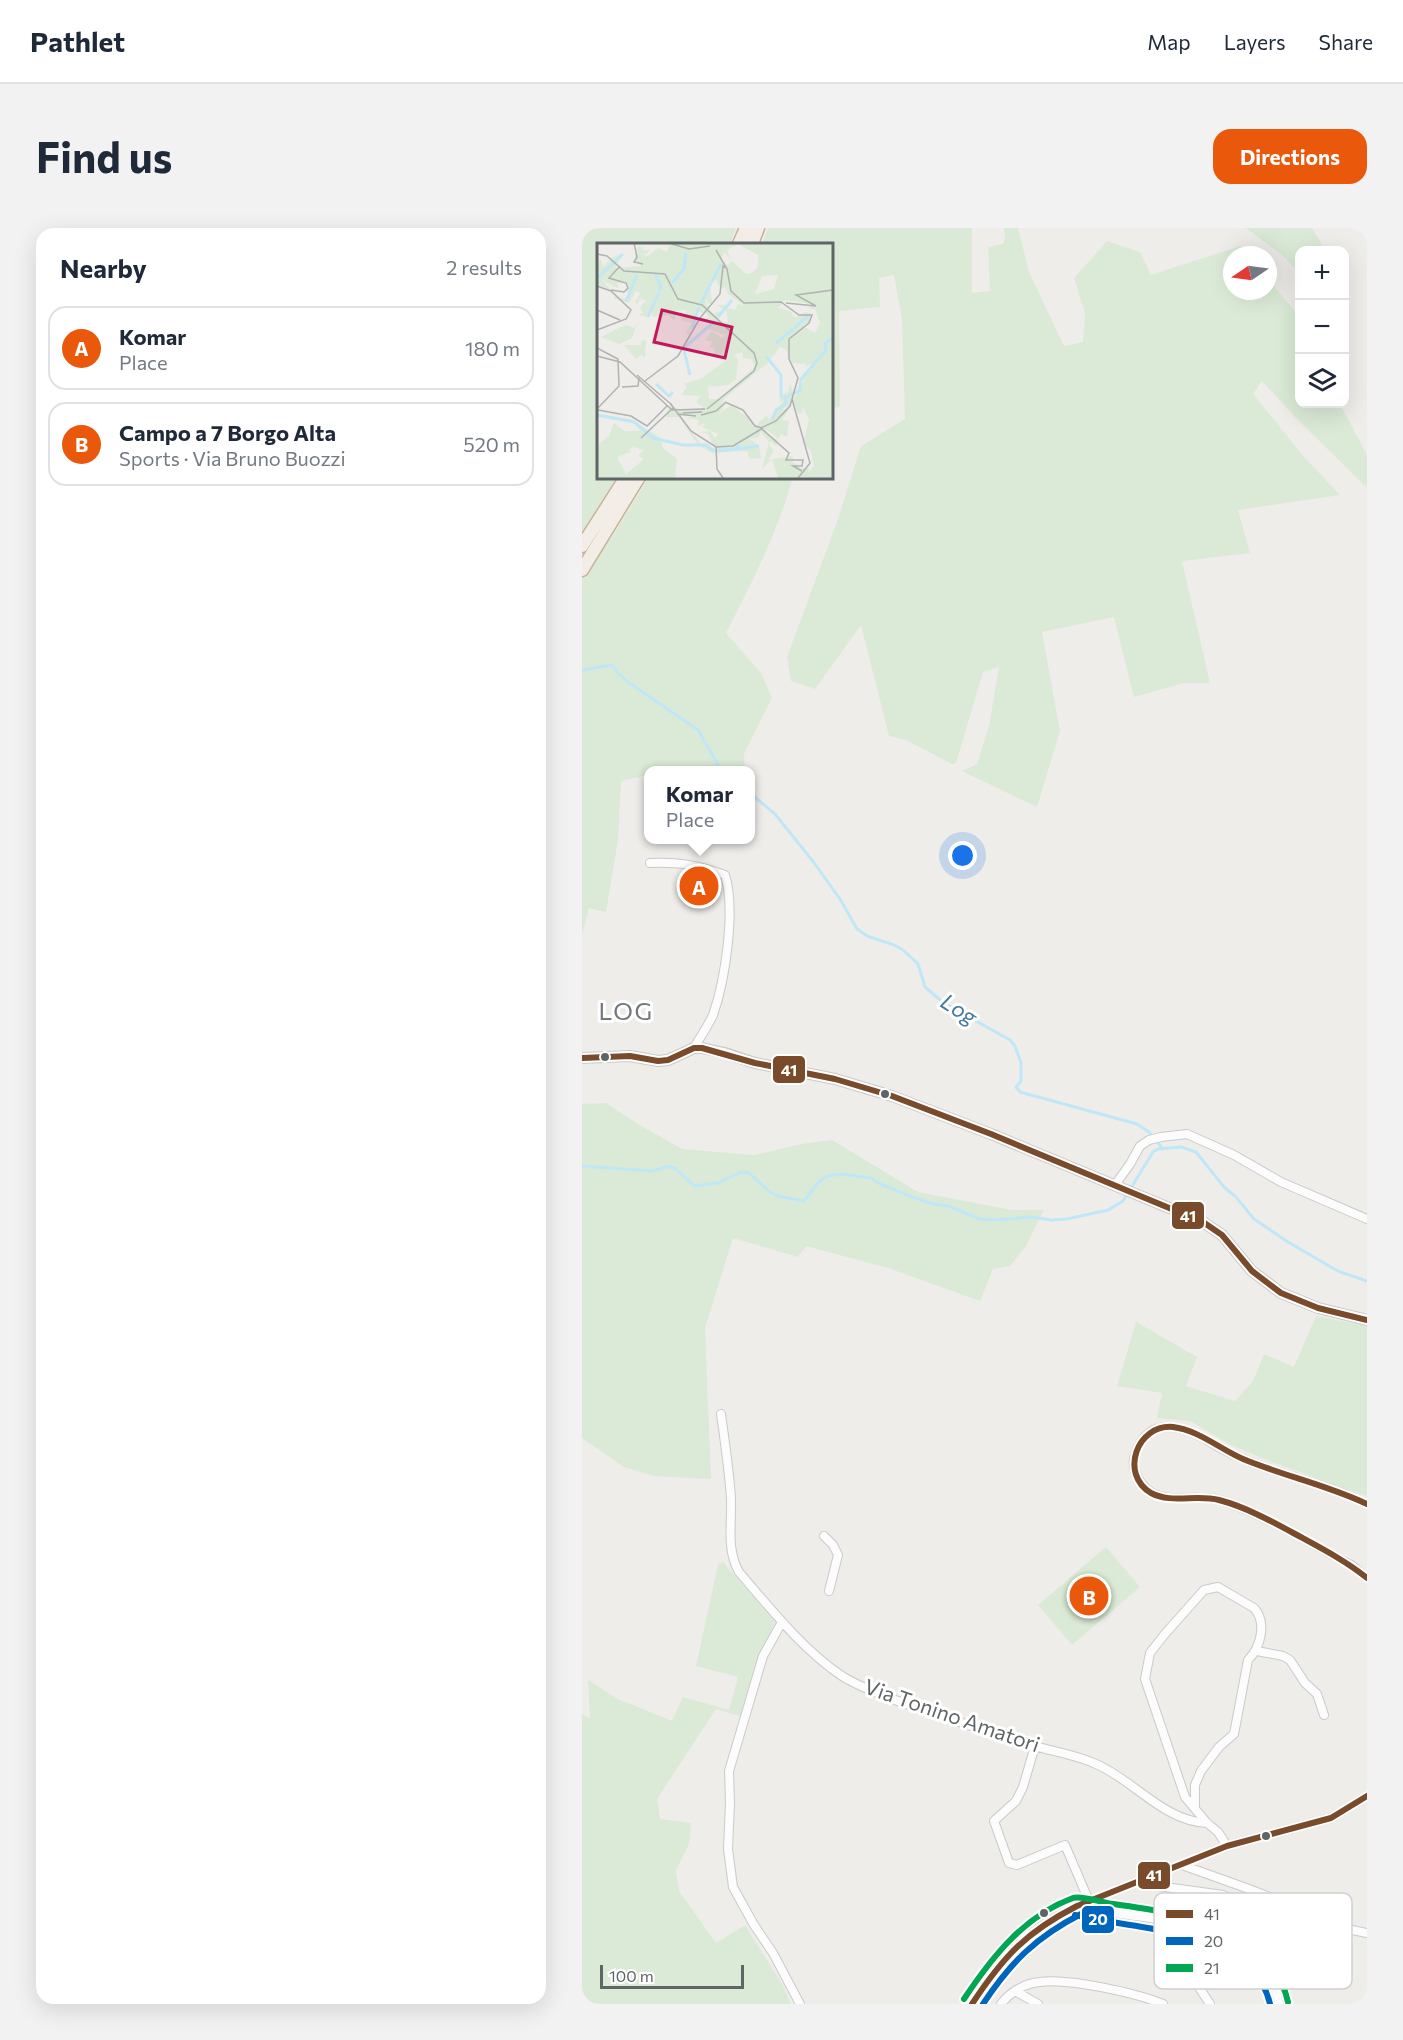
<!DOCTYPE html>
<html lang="en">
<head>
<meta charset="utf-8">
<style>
  :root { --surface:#fff; --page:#f2f2f3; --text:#1f2937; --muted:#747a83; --line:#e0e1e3; --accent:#ea580c }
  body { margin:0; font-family:Commissioner,sans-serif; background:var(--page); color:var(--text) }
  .controls { position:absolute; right:18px; top:18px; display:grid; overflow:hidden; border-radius:12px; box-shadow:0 6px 24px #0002 }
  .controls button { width:54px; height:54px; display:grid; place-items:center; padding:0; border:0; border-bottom:2px solid var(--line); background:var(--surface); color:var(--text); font:30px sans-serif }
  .compass { position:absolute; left:641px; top:18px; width:54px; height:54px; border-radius:50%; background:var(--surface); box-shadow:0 6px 24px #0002; rotate:257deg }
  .scale { position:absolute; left:18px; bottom:15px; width:144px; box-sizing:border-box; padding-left:6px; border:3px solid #5f6467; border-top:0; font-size:16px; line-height:21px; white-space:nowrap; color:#5f6467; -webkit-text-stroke:4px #fff; paint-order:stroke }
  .you { position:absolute; left:381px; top:628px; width:21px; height:21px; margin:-15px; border:4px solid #fff; border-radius:50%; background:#1a73e8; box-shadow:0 0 0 9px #1a73e833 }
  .badge { display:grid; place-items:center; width:39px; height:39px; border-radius:50%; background:var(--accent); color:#fff; font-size:20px; font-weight:700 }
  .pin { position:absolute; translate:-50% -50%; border:3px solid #fff; box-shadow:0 2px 6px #0006 }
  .popup { position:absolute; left:62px; top:538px; width:111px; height:78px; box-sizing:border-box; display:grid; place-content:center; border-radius:12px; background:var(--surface); filter:drop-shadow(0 2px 4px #0005); font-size:20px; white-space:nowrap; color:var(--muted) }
  .popup b { font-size:22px; color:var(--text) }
  .popup::after { content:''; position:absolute; left:50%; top:100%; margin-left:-12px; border:12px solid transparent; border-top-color:var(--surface) }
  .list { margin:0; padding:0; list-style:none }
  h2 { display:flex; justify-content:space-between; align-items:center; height:78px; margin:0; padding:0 24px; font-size:26px }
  h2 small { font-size:20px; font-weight:400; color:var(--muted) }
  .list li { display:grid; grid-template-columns:39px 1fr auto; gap:18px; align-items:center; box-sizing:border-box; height:84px; margin:0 12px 12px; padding:0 12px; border:2px solid var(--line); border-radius:18px }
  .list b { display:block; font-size:22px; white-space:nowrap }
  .list p { margin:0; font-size:20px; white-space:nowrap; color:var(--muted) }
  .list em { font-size:20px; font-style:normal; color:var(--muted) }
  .icon { flex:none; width:33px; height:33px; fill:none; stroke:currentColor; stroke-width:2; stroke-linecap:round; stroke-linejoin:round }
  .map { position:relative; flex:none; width:785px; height:1776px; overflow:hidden; border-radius:18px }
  header { display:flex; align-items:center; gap:36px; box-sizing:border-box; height:84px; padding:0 30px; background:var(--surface); border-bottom:2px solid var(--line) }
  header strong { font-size:28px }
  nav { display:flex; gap:33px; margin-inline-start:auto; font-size:21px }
  .intro { display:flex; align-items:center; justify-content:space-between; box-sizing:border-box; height:144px; padding:0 36px }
  h1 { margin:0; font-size:42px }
  .button { padding:15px 27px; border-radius:18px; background:var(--accent); color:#fff; font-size:21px; font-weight:700 }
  main { display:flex; gap:36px; padding:0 36px }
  aside { flex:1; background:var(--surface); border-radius:18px; box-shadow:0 6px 24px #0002 }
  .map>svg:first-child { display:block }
  .green { fill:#daead6 }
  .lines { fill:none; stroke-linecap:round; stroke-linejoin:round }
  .stream { stroke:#bfe7f7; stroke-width:3 }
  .minor-casing { stroke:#c9caca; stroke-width:10 }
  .tertiary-casing { stroke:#c9caca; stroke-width:12 }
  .trunk-casing { stroke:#c7b296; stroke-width:15 }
  .minor { stroke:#fdfcfc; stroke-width:8 }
  .tertiary { stroke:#fdfcfc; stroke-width:9 }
  .trunk { stroke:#f2ede6; stroke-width:12 }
  .bus-1-casing { stroke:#fff; stroke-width:10 }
  .bus-2-casing { stroke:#fff; stroke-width:10 }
  .bus-3-casing { stroke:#fff; stroke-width:10 }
  .bus-1 { stroke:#7a4b2a; stroke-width:6 }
  .bus-2 { stroke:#0065bd; stroke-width:6 }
  .bus-3 { stroke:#00a651; stroke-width:6 }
  .bus-dot { fill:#5f6467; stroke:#fff; stroke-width:2 }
  .labels { text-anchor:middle; stroke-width:6; stroke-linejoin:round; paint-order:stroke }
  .street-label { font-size:21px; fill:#5f6467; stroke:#fff }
  .water-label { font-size:22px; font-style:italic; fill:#407b9f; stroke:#fff }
  .quarter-label { font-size:24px; letter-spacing:1.5px; fill:#707679; stroke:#fff }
  .inset-river { fill:none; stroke:#bfe7f7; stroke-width:3 }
  .inset-road { fill:none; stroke:#b1b2b2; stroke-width:1.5 }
  .view { fill:#c2185b; fill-opacity:0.15; stroke:#c2185b; stroke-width:3 }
  .inset-edge { fill:none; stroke:#5f6467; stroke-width:3 }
  .key { fill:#fff; stroke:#cfd0d1; stroke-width:1.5 }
  .key-label { font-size:16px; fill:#5f6467 }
  .line-badge { stroke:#fff; stroke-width:2 }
  .badge-label { font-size:16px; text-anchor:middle; font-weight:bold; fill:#fff }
</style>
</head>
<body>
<header>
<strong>Pathlet</strong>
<nav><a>Map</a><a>Layers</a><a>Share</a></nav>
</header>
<div class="intro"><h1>Find us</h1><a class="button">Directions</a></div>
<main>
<aside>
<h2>Nearby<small>2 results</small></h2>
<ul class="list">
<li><span class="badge">A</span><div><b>Komar</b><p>Place</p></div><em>180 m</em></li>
<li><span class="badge">B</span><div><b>Campo a 7 Borgo Alta</b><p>Sports · Via Bruno Buozzi</p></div><em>520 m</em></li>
</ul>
</aside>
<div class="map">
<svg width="785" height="1776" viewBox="0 0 785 1776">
  <rect width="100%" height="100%" fill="#efedea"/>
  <path class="green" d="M 0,0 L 154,0 L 148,16 L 16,16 L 16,249 L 35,249 L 6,294 L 28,312 L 67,249 L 211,249 C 196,304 170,354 144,405 L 179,445 L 190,470 L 162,526 L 163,542 L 114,542 L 103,540 L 89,542 L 66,542 L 66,547 L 39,553 L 36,612 L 24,684 L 7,680 L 0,707 Z
    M 186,0 L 390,0 L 390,65 L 408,63 L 406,19 L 421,16 L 423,11 L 422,0 L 436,0 L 447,44 L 482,118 L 501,114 L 503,85 L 492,50 L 525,13 L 558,24 L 569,47 L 658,18 L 665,27 L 650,27 L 650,63 L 686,63 L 686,51 L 717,88 L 718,176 L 758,176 L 785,227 L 785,260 L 714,190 L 680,153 L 671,166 L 723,230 L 758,267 L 656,282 L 668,325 L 600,333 L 628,455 L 602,455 L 552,469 L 532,389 L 460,404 L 478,503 L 455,579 L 380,543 L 395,536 L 407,498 L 417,439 L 401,444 L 374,535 L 370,536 L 324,512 L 307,508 L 279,397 L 233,461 L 209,453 L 205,429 L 255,294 L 279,218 L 323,191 L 320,92 L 312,47 L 297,50 L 298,79 L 257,83 L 258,178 L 249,181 L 249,16 L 180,16 Z
    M 664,0 L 730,0 L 743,22 L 718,22 L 717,45 L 701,28 Z
    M 24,875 L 56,896 L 100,921 L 172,927 L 219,916 L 250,912 L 336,964 L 430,982 L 462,982 L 444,1018 L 428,1038 L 411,1041 L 398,1073 L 306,1040 L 224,1018 L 216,1029 L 151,1010 L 123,1100 L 129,1251 L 71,1248 L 42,1239 L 0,1210 L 0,876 Z
    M 734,1088 L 785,1098 L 785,1268 L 682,1231 L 649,1217 L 608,1193 L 575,1190 L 580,1165 L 535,1158 L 554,1094 L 615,1129 L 604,1158 L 653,1173 L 671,1153 L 682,1126 L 712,1139 Z
    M 524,1319 L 558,1359 L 490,1417 L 456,1377 Z
    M 141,1334 L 193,1395 L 173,1437 L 158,1488 L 134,1481 L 75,1571 L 78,1591 L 109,1595 L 107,1616 L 94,1642 L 97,1663 L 134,1715 L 163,1697 L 200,1756 L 209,1776 L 0,1776 L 0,1486 L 8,1491 L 6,1452 L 36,1471 L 90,1493 L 101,1469 L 147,1482 L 156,1449 L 114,1438 L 136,1337 Z"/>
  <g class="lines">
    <path class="stream" d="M 0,442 L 30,437 L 36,445 L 46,454 L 116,502 L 139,542
      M 168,565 L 193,586 L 233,636 L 258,671 L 275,701 L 285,708 L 312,717 L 321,722 L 336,736 L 343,759 L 350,765 L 362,775 L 428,812 L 433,818 L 439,835 L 439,853 L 434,859 L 438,864 L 555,896 L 567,904 L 581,921
      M 0,938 L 70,943 L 87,938 L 94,941 L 112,958 L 136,955 L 159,944 L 167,945 L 188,964 L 196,968 L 222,973 L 237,954 L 245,948 L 260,946 L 289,950 L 298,956 L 328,968 L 351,976 L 366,978 L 398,991 L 413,992 L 450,989 L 469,992 L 485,991 L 526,982 L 541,973 L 571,924 L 576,921 L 599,919 L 614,924 L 642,959 L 654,969 L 672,991 L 706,1014 L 756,1043 L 785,1053"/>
    <g class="minor-casing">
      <path id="minor" d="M 68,635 C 97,634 116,637 143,647 C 154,682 143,753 131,787 C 126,798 118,809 112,820
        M 533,957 L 548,936 L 558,918 L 567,912 L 579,909 L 605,906 L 652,927 L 699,954 L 785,991
        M 139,1186 C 143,1214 147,1242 149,1270 C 150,1296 144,1321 157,1344 C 187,1379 221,1422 260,1448 C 277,1459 298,1466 318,1474 C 362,1490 408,1504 453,1518 C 473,1524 494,1527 514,1536 C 552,1552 581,1593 625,1595
        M 785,1276 C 740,1253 689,1246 644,1223 C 626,1214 607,1198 585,1199 C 566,1199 556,1214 552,1231 C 550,1244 559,1258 570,1265 C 589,1275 616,1266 638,1272 C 682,1286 728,1315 769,1337 L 785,1350
        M 242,1308 L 251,1317 L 256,1327 L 247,1363
        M 200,1394 L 181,1428 L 147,1543 L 148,1575 L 146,1621 L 151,1659 L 172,1697 L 191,1725 L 218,1776
        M 675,1423 L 701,1428 L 708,1432 L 723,1455 L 735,1466 L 742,1487
        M 453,1518 L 441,1559 L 434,1573 L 412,1593 L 427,1635 L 435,1637 L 483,1617 L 507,1673
        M 613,1580 L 613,1557 L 619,1543 L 637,1519 L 652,1506 L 666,1432 C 679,1419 685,1394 672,1380 L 636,1359 L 622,1362 L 582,1407 L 568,1425 L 563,1451 L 603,1569 L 625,1595 L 636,1604 L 645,1618
        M 600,1637 L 667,1661 L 770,1702 L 785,1705
        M 559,1653 L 576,1658 L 641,1667 L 666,1678
        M 495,1678 C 519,1685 543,1686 568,1690 C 600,1695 630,1705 658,1722 C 679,1735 693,1752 697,1776
        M 433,1763 L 456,1776
        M 390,1776 C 422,1726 441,1704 495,1678 L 645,1618 L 749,1590 L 785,1568
        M 419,1776 C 428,1764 443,1755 458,1754 C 487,1750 554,1765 581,1776
        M 628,1776 L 601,1735 L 604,1725 L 632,1708"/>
    </g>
    <g class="tertiary-casing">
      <path id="tertiary" d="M 0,830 L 48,828 L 76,833 L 86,832 L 112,820 L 120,820 L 143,825 L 173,835 L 253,851 L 310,868 L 409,906 L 621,994 L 640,1007 L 670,1043 L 699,1065 L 736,1080 L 785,1092"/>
    </g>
    <g class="trunk-casing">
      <path id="trunk" d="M 157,16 L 164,0
        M 170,16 L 176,0
        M 0,318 L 44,249
        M 0,342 L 57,249"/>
    </g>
    <use href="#minor" class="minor"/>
    <use href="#tertiary" class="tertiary"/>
    <use href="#trunk" class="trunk"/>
    <g class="bus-1-casing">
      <path id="bus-1" d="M 0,830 L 48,828 L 76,833 L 86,832 L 112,820 L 120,820 L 173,835 L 253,851 L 310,868 L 409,906 L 621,994 L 640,1007 L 670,1043 L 699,1065 L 736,1080 L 785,1092
        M 785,1276 C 745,1257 702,1248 661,1231 C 638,1221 616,1202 591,1199 C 555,1196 537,1246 569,1265 C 589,1276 615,1266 637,1272 C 664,1279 691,1294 715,1307 C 739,1320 764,1333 785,1350
        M 390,1776 C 421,1729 444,1704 495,1678 L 645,1618 L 749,1590 L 785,1568"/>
    </g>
    <g class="bus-2-casing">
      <path id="bus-2" d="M 493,1687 C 552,1702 671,1700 688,1776
        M 401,1776 C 429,1734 454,1709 499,1686"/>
    </g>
    <g class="bus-3-casing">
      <path id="bus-3" d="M 382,1771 C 410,1729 442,1688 491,1670 C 499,1667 521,1675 531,1676 C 595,1685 689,1698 706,1774"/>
    </g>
    <use href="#bus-1" class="bus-1"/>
    <use href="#bus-2" class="bus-2"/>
    <use href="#bus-3" class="bus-3"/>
  </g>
  <g class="bus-dot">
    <circle cx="23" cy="829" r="5"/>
    <circle cx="303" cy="866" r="5"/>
    <circle cx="684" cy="1608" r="5"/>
    <circle cx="462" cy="1685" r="5"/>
  </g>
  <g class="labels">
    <g class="street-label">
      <text transform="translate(370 1488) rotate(19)" y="7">Via Tonino Amatori</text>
    </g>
    <g class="water-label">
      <text transform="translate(377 781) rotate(32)" y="8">Log</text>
    </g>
    <g class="quarter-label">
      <text x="44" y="792">LOG</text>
    </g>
  </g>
  <g transform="translate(15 15)">
    <rect width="236" height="236" fill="#efedea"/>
    <path d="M 46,0 L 47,8 L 53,6 L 50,11 L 42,12 L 50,12 L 43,14 L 51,13 L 61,5 L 70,9 L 73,0 L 235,0 L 235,235 L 181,235 L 175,216 L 165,226 L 172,199 L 164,188 L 161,195 L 151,195 L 162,202 L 164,215 L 152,216 L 151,209 L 146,208 L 115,210 L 101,202 L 82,174 L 69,174 L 72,162 L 85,167 L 107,165 L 99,159 L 104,153 L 85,152 L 90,143 L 87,141 L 105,135 L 131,116 L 126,113 L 128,110 L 118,113 L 117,105 L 112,105 L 115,99 L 108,97 L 115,88 L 125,95 L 130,93 L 110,85 L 113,80 L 106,74 L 112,75 L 105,64 L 107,70 L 100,69 L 92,93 L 89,90 L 94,80 L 84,77 L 90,67 L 78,68 L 78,79 L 72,72 L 56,74 L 54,69 L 50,74 L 41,72 L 46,70 L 43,65 L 49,57 L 42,56 L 41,61 L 38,59 L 43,51 L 39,48 L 32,60 L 16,55 L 18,52 L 27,56 L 31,52 L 29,39 L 20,40 L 22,46 L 5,37 L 14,47 L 1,41 L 7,46 L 0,45 L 0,19 L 3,16 L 7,23 L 14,15 L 26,11 L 18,25 L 45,23 L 38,19 L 38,9 L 41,11 L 39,5 L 43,3 L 46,7 ZM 141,1 L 161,12 L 161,24 L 155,30 L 149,31 L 135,18 L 131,22 L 124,17 L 127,9 L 134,16 L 130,7 ZM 181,32 L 177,46 L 158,51 L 165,33 ZM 118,36 L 124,46 L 128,44 L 131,51 L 148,63 L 141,61 L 138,67 L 129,65 L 131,79 L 121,78 L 129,62 L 119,62 L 127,66 L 116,71 L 109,61 L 109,55 L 111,61 L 115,60 L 113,44 ZM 188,57 L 220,62 L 209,65 L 218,66 L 223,80 L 218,90 L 206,83 L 212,79 L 214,70 L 208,69 L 198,75 L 193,68 L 181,65 ZM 183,104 L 189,106 L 194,120 L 209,121 L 208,124 L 217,120 L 205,132 L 203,140 L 209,135 L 203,144 L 198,143 L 202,147 L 195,157 L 201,170 L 205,171 L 206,164 L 212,177 L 206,200 L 214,208 L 217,223 L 211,230 L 212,225 L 204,225 L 193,217 L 197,216 L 195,213 L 171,217 L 177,207 L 172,203 L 173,198 L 180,203 L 181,197 L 169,191 L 170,187 L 181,196 L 184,191 L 190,194 L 192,178 L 185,177 L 192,167 L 185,166 L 193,163 L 196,147 L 193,142 L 191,149 L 185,151 L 184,132 L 172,118 ZM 145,109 L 146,115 L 154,116 L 158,124 L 121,156 L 112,156 L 111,144 L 131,142 L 139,136 L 141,117 L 137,112 ZM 172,119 L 184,132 L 183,160 L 187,157 L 173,177 L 169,173 L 158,183 L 154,177 L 152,184 L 153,176 L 134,162 L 122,171 L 130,159 L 124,162 L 128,155 ZM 82,172 L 99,173 L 91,174 L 93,179 L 93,175 L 102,177 L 101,183 L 109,180 L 105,184 L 121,191 L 118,195 L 113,188 L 104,189 L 111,191 L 118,207 L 110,200 L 104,201 ZM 41,78 L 35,95 L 22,101 L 4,94 L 28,82 L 37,85 ZM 49,97 L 48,114 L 44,112 L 39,116 L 27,102 L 44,102 L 44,98 ZM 0,171 L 33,176 L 64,195 L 65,204 L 80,216 L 78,235 L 0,235 L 0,202 L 12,193 L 17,180 L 28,188 L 43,188 L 37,179 ZM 36,204 L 47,207 L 41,212 L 47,216 L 29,231 L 20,214 L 34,209 L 32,207 Z" fill="#daead6" fill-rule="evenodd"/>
    <path class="inset-river" d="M 58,31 L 64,43 L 62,48M 0,35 L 26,11M 115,39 L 124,21M 75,40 L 87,26 L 89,10M 29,58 L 40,32M 104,60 L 114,40M 51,74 L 62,50M 121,74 L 135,57M 197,85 L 211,73M 95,86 L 102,64M 179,100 L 196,86M 88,104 L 118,78M 87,107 L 93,132M 169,113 L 184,132 L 184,155M 59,141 L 72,153 L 76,149M 0,172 L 37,179 L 56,195 L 86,202 L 107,202 L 118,208M 175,177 L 179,167 L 189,161 L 188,155 L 203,147 L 204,136 L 229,107 L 228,100 L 236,95M 140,206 L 162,203M 120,208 L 139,206 L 142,202"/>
    <path class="inset-road" d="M 37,0 L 40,14 L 37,19 L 46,21M 91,0 L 109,0M 75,1 L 92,6 L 113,3M 119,7 L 130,26 L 134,48 L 147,60 L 184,59 L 202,72 L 215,72 L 212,80 L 192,96 L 192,116 L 201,135 L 193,163 L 179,178 L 164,185M 0,11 L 10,13 L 27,28 L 68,31 L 81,56 L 105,62 L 157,110 L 160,120 L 157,128 L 110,166M 0,43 L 14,48 L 34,67 L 29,76 L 0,87M 14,47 L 27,49 L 31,45 L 29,40 L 12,35 L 23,23M 189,60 L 219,63 L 199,52 L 236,47M 0,67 L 23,77M 0,105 L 21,116 L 22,143 L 0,166M 0,113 L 23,119 L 75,167 L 108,166M 40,132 L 75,162M 48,138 L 81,113 L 103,75 L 123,51 L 126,23 L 128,25M 25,144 L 41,143 L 42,135M 195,156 L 213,220 L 201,235M 128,159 L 146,167M 73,160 L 94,188 L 119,204 L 136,203 L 166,185M 1,167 L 34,173 L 50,183 L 70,163M 146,167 L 158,183 L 165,185M 86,170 L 105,169M 80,171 L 99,173M 104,172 L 119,168 L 129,159M 165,186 L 192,210 L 189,217 L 206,217 L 205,223 L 196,223 L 205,228M 44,195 L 76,165M 119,204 L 120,226 L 126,235"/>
    <path class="view" d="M 65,67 L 135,84 L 128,115 L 57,99 Z"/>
    <rect width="236" height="236" class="inset-edge"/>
  </g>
  <rect x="572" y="1665" width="198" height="96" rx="9" class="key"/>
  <rect x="584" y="1682" width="27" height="8" fill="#7a4b2a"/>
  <rect x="584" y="1709" width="27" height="8" fill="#0065bd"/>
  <rect x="584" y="1736" width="27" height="8" fill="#00a651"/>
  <g class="key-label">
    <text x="622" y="1692">41</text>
    <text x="622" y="1719">20</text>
    <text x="622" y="1746">21</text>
  </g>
  <g class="line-badge">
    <rect x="190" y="827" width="34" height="29" rx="6" fill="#7a4b2a"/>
    <rect x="589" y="973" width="34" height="29" rx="6" fill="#7a4b2a"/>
    <rect x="555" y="1633" width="34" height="29" rx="6" fill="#7a4b2a"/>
    <rect x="499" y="1677" width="34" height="29" rx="6" fill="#0065bd"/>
  </g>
  <g class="badge-label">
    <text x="207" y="848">41</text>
    <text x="606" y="994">41</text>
    <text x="572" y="1653">41</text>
    <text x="516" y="1697">20</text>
  </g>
</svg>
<div class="controls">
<button>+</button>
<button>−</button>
<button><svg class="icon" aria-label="layers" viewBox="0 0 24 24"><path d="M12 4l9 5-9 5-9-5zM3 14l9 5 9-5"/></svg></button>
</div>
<svg class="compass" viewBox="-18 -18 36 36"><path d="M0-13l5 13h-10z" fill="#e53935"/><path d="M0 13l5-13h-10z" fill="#747a83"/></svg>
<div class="scale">100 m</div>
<div class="you"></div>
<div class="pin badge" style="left:117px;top:658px">A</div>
<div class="popup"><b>Komar</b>Place</div>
<div class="pin badge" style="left:507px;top:1368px">B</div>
</div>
</main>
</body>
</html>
